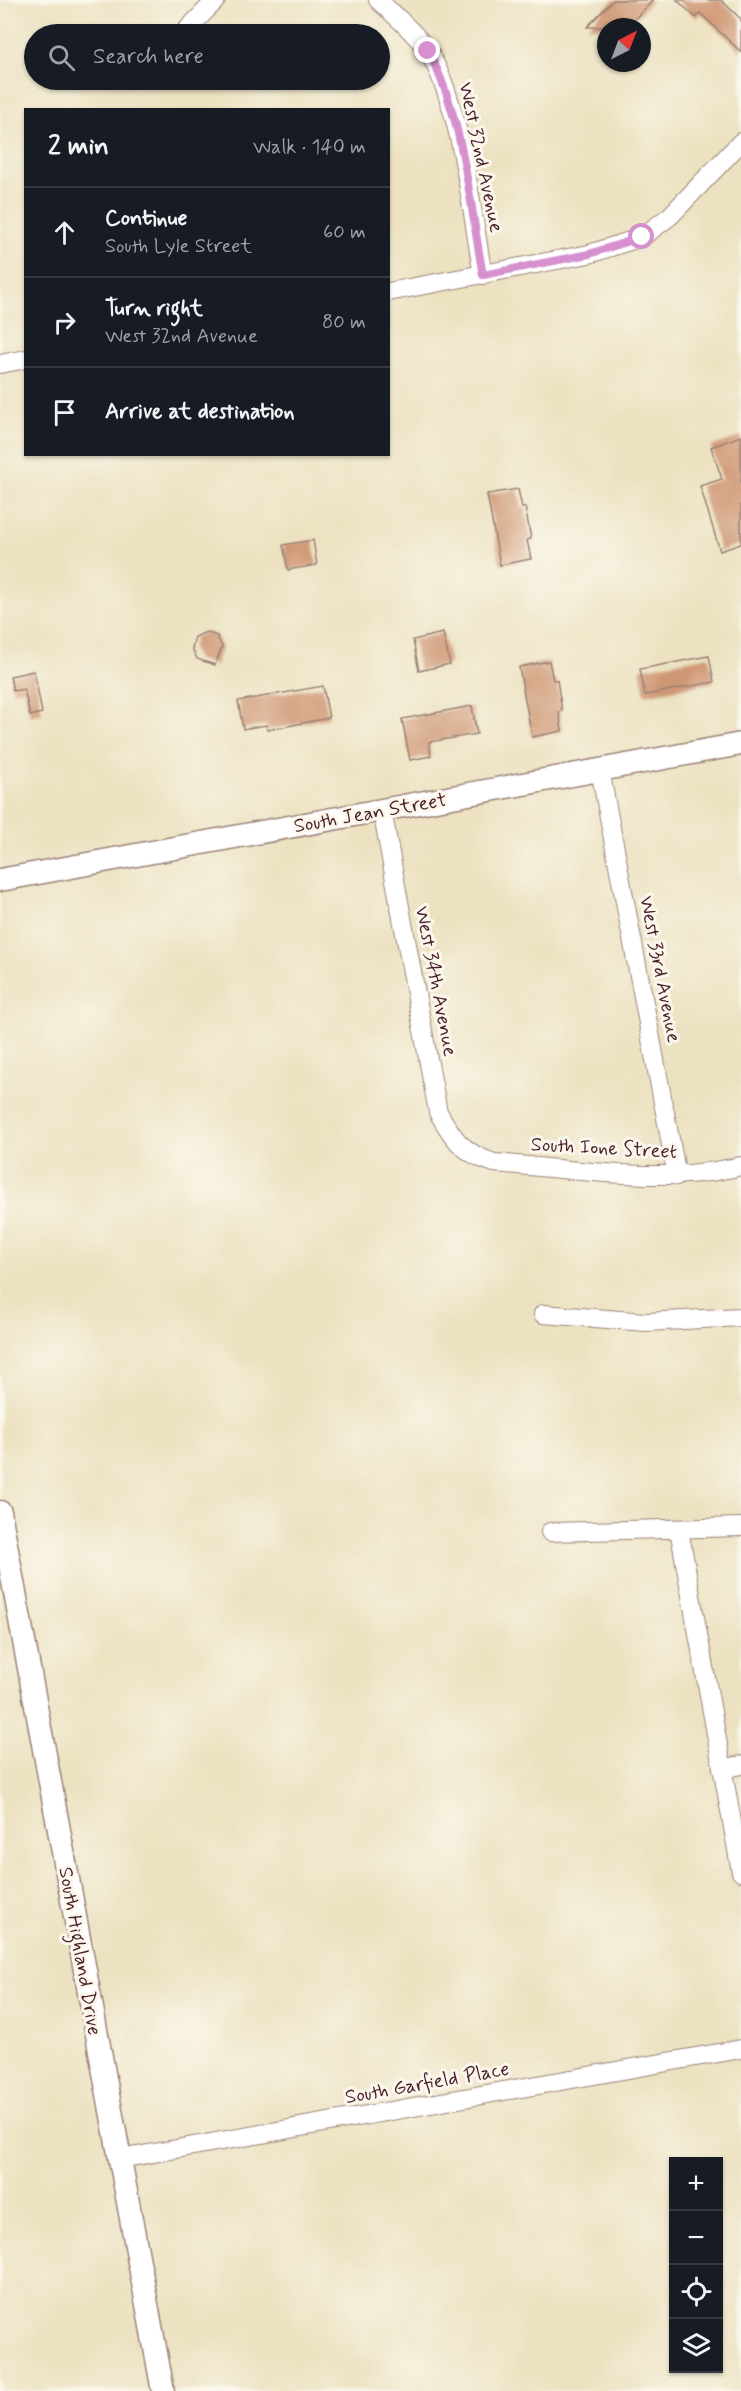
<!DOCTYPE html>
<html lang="en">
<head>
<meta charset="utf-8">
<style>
  :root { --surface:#171b24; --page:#242831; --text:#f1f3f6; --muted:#9ea1a6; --line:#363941 }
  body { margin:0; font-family:Mynerve,sans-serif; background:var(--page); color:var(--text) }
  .controls { position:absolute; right:18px; bottom:18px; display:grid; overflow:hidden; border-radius:0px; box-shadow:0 2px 4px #0004 }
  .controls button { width:54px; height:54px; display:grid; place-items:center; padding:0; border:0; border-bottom:2px solid var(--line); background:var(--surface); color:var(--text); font:30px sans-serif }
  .compass { position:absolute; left:597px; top:18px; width:54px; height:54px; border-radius:50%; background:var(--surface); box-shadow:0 2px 4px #0004; rotate:42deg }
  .stop { position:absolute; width:18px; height:18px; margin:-14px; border:4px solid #d690ce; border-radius:50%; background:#fff }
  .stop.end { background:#d690ce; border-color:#fff; box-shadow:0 2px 6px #0008 }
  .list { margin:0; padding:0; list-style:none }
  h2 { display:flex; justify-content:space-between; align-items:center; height:78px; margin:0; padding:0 24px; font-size:26px }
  h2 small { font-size:20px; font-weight:400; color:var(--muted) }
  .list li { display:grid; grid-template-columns:39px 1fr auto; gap:18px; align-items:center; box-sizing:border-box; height:90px; padding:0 24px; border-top:2px solid var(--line) }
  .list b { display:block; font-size:22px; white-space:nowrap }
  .list p { margin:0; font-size:20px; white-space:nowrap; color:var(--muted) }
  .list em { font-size:20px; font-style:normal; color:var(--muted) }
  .icon { flex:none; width:33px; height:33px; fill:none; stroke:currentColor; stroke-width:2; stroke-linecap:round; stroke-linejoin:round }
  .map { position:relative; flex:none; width:741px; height:2391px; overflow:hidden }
  .search { position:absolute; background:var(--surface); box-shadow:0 2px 4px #0004; left:24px; top:24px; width:366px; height:66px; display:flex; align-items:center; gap:15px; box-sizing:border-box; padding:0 21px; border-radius:33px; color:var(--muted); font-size:22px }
  .panel { position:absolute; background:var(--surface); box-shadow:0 2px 4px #0004; left:24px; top:108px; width:366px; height:348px; border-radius:0px }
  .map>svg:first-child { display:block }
  .building { fill:#cf9875 }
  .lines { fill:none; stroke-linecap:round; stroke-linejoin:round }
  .minor-casing { stroke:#9b8076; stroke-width:20 }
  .tertiary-casing { stroke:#9b8076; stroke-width:25 }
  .minor { stroke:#fff; stroke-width:18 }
  .tertiary { stroke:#fff; stroke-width:22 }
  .route { stroke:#d690ce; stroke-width:8 }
  .labels { text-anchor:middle; stroke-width:6; stroke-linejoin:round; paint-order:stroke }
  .street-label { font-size:20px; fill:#4a1f2b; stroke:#fbf7ec }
</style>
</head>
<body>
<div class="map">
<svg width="741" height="2391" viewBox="0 0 741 2391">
  <rect width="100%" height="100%" fill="#fbf7ec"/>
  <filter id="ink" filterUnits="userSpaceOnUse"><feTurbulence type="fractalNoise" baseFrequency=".0167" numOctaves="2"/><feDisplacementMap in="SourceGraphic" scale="12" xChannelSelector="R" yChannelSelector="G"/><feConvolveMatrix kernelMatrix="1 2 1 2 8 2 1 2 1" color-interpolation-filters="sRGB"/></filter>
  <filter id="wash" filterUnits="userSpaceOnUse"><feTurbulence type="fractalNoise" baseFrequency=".008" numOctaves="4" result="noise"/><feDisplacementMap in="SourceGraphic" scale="24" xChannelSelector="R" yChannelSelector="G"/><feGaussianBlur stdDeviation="1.35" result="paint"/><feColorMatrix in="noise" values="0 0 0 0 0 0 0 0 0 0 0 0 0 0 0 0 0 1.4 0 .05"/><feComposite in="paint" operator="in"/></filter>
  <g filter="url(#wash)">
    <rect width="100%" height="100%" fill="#ece2c1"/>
    <g id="blocks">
      <path class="building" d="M 613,0 L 653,0 L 627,27 L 587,27 Z
        M 677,0 L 721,0 L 741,19 L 741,52 L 700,13 L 696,18 Z
        M 741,436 L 741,544 L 720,551 L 700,486 L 722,479 L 711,447 Z
        M 518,489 L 522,508 L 525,507 L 531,539 L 527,540 L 531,559 L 500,565 L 487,494 Z
        M 313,540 L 317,565 L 288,570 L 283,545 Z
        M 206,632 L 217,636 L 222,647 L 215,665 L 197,659 L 192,648 L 195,637 Z
        M 443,633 L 450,664 L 419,671 L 413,640 Z
        M 709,656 L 714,682 L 645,695 L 640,669 Z
        M 549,661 L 553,680 L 557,680 L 562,711 L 559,712 L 562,731 L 532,737 L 519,667 Z
        M 34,671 L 42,713 L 30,716 L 24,689 L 13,691 L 10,676 Z
        M 323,686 L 329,718 L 267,730 L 266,725 L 243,729 L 238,701 Z
        M 472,706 L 477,734 L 429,742 L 431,756 L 410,760 L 402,719 Z"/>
    </g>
  </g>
  <g filter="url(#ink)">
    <use href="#blocks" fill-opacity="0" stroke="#9b8076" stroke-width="1.5"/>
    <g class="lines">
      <g class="minor-casing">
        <path id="minor" d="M 378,0 C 395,16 416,33 429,53 C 462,108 471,210 483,275
          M 183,34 L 216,0
          M 388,292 L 589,254 L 642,237 L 670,216 L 741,142
          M 0,364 L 26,359
          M 600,770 L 677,1176
          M 382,810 L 438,1112 C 454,1140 463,1153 494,1163 C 573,1169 665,1185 741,1166
          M 543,1314 L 646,1322 L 741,1317
          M 679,1529 L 741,1872
          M 550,1532 L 741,1527
          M 722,1769 L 741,1765
          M 120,2159 L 741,2049"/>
      </g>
      <g class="tertiary-casing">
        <path id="tertiary" d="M 0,880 L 741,744
          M 0,1512 L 163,2391"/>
      </g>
      <use href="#minor" class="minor"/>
      <use href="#tertiary" class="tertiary"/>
    </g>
  </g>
  <g class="lines" filter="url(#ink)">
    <path class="route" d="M 428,51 C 464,118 469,201 483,275 L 589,254 L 642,237"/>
  </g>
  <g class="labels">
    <g class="street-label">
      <text transform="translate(482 157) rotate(78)" y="7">West 32nd Avenue</text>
      <text transform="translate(370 812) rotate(-10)" y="7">South Jean Street</text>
      <text transform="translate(661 969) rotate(79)" y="7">West 33rd Avenue</text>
      <text transform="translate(437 981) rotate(79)" y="7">West 34th Avenue</text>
      <text transform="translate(604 1147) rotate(3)" y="7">South Ione Street</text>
      <text transform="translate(81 1951) rotate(80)" y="7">South Highland Drive</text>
      <text transform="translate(427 2082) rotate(-10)" y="7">South Garfield Place</text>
    </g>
  </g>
</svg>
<div class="controls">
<button>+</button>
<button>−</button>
<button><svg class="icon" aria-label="locate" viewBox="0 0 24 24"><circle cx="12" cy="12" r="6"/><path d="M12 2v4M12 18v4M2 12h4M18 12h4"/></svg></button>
<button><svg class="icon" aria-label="layers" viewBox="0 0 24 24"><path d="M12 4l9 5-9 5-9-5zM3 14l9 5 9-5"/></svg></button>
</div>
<svg class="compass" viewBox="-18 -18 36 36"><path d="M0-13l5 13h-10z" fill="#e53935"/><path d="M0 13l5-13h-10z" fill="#9ea1a6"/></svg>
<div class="stop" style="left:642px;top:237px"></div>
<div class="stop end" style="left:428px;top:51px"></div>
<div class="search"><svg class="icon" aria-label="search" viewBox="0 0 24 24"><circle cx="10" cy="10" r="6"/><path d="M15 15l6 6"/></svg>Search here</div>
<section class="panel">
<h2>2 min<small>Walk · 140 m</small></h2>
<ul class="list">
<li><svg class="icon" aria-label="ahead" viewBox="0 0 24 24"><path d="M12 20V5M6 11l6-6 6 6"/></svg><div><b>Continue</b><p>South Lyle Street</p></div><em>60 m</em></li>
<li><svg class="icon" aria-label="right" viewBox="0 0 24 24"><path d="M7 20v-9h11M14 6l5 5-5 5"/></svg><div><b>Turn right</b><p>West 32nd Avenue</p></div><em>80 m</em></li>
<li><svg class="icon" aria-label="arrive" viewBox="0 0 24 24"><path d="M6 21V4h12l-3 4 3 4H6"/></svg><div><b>Arrive at destination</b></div></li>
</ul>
</section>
</div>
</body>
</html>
